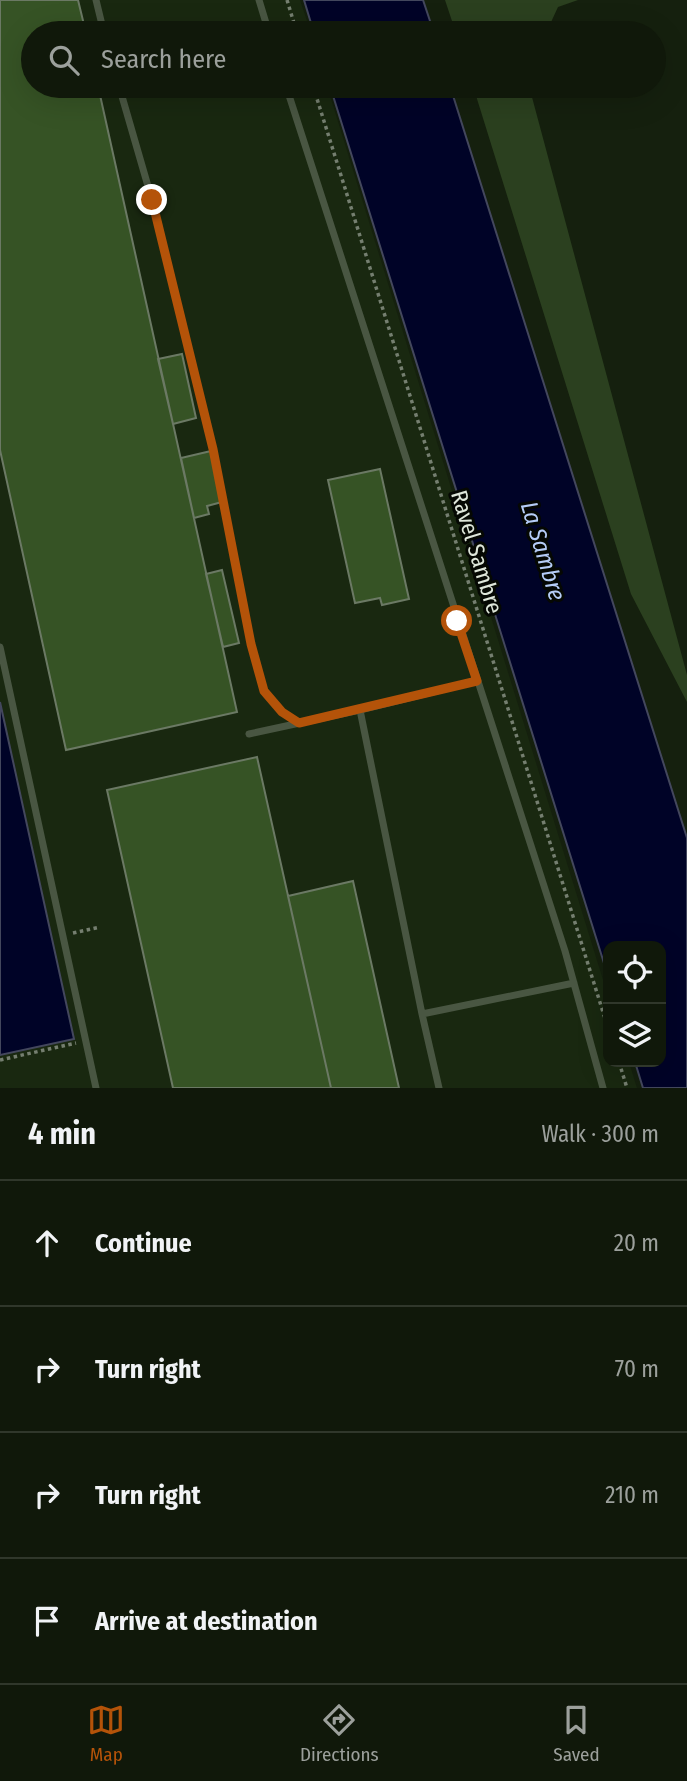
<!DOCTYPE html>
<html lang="en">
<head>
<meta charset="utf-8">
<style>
  :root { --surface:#10180a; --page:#1e2518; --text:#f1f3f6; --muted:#9ca09c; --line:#30372b; --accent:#b45309 }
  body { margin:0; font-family:"Fira Sans Condensed",sans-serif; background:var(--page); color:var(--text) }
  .controls { position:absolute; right:21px; bottom:21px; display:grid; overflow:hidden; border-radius:14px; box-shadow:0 7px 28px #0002 }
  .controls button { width:63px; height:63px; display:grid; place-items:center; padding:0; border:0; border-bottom:2px solid var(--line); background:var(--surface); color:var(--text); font:35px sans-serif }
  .stop { position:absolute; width:21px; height:21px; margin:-16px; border:5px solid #b45309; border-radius:50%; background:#fff }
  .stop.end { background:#b45309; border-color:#fff; box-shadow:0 2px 7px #0008 }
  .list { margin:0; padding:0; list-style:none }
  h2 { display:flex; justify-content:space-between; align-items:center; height:91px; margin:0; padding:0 28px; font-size:30px }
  h2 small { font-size:23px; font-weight:400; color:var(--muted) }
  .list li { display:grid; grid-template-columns:46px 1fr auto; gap:21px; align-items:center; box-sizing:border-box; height:126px; padding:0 28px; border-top:2px solid var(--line) }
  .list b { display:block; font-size:26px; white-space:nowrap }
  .list em { font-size:23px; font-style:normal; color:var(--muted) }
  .icon { flex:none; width:38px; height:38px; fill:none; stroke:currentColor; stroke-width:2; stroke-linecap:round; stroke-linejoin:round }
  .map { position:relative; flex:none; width:687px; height:1088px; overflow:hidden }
  .search { position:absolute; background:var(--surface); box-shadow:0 7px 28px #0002; left:21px; right:21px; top:21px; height:77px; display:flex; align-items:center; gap:18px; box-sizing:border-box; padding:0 24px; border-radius:38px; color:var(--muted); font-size:26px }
  .sheet { height:595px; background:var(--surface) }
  nav { display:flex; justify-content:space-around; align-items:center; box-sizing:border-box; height:98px; border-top:2px solid var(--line); background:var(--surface); font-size:19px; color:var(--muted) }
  nav a { display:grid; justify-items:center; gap:4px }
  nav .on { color:var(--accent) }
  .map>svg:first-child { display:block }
  .built { fill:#192810 }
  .green { fill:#2b401f }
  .water { fill:#000327; stroke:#43475d; stroke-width:2 }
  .building { fill:#365325; stroke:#6b7964; stroke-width:2 }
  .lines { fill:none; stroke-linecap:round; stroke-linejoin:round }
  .path { stroke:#757f70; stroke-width:3.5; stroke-dasharray:3.5 3.5; stroke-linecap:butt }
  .service { stroke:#495642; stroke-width:7 }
  .route { stroke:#b45309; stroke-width:9 }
  .labels { text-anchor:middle; stroke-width:6; stroke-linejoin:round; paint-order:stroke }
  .street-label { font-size:23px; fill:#dee6da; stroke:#050803 }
  .water-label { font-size:24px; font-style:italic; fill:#b5ccf7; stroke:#050803 }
</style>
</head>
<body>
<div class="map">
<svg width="687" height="1088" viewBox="0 0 687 1088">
  <rect width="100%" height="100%" fill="#15200e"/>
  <path class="built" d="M 0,0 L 300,0 L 311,33 L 33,33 L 33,86 L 327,86 L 608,996 L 608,1062 L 629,1062 L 637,1088 L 0,1088 L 0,1055 L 74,1038 L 0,702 Z"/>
  <path class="green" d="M 445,0 L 578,0 L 558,7 L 546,33 L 456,33 Z
    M 473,86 L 529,86 L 687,675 L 687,702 L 631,594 Z"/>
  <path class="water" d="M 304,0 L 423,0 L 434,33 L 314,33 Z
    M 330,86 L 450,86 L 687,838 L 687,1088 L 643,1088 L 635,1062 L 661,1062 L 661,946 L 608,946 L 608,976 Z
    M 0,702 L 74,1039 L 0,1055 Z"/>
  <path class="building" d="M 0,0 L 78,0 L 86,33 L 33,33 L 33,86 L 98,86 L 237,712 L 66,750 L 0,450 Z
    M 182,354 L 196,418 L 173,424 L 158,359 Z
    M 211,451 L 222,502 L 207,506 L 209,514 L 194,518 L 181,458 Z
    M 380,469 L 409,599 L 382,605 L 380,598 L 355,603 L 328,480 Z
    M 222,570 L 239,643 L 223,647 L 206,574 Z
    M 257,757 L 331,1088 L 173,1088 L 107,790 Z
    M 353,881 L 399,1088 L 331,1088 L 288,896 Z"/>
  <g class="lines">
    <path class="path" d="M 287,0 L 297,33
      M 313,86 L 608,1028
      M 73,933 L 100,927
      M 0,1060 L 76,1043
      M 619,1062 L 627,1088"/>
    <path class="service" d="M 96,0 L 104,33
      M 259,0 L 269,33
      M 119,86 L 152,200 L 213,449 L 251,644 L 264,691 L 282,712 L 299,723
      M 286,86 L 565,951 L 603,1088
      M 0,647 L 96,1088
      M 249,734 L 360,710
      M 422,1014 L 360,710 L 477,681
      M 439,1088 L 422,1014 L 574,983"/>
  </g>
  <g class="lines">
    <path class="route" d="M 152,200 L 213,449 L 251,644 L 264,691 L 282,712 L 299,723 L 477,681 L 457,621"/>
  </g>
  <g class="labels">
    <g class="street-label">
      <text transform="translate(477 552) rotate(73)" y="8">Ravel Sambre</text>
    </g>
    <g class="water-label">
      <text transform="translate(543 551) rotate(73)" y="8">La Sambre</text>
    </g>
  </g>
</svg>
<div class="controls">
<button><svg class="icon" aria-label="locate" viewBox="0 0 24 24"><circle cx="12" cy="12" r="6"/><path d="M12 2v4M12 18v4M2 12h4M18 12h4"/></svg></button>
<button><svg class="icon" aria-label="layers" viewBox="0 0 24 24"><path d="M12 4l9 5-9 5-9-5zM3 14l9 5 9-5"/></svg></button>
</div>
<div class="stop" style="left:457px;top:621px"></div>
<div class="stop end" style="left:152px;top:200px"></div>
<div class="search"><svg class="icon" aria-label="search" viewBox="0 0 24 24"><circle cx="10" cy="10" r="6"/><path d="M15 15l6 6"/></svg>Search here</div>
</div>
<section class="sheet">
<h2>4 min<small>Walk · 300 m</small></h2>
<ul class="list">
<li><svg class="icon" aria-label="ahead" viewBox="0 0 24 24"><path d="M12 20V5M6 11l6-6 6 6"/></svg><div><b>Continue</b></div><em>20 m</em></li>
<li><svg class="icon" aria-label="right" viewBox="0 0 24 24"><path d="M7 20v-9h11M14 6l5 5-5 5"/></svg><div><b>Turn right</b></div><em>70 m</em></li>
<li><svg class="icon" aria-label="right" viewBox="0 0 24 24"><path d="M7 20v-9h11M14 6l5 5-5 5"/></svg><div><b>Turn right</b></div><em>210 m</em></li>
<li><svg class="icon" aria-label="arrive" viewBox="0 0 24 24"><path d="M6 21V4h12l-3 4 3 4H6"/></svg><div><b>Arrive at destination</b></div></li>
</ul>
</section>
<nav>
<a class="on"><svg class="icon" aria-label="map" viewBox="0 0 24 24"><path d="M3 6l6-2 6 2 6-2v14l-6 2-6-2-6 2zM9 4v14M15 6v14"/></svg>Map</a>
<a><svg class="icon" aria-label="directions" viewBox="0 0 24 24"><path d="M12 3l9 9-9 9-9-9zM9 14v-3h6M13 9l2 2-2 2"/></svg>Directions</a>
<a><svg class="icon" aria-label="saved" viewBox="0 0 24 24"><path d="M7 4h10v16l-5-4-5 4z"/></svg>Saved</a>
</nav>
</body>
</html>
